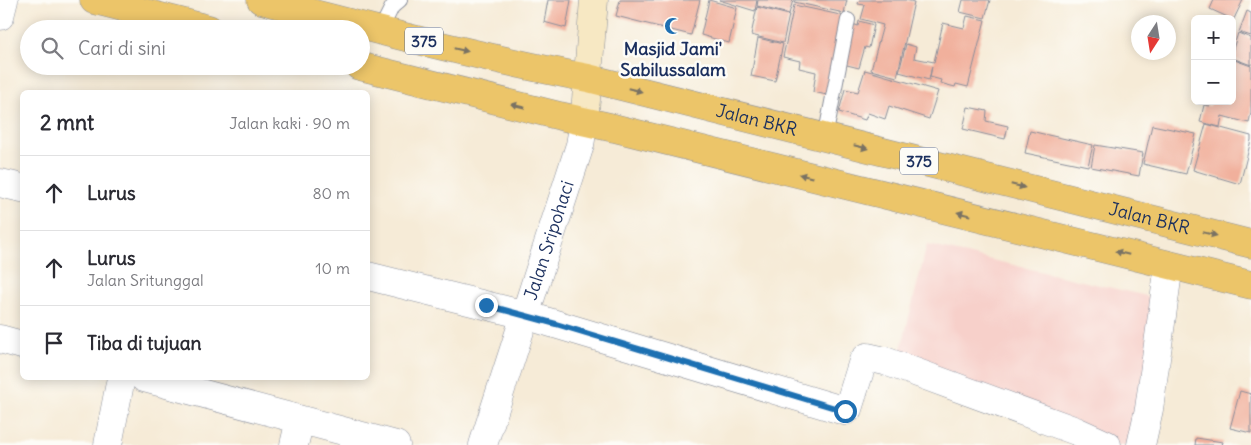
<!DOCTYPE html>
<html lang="id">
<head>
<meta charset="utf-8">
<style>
  :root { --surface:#fff; --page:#f2f2f3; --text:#2b2b33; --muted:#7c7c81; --line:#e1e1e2 }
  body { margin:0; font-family:Delius,sans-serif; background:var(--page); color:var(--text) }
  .controls { position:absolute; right:15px; top:15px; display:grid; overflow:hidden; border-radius:8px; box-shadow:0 2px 12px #0003 }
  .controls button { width:45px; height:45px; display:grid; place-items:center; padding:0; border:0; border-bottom:1px solid var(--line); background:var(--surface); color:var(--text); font:25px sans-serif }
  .compass { position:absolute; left:1131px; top:15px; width:45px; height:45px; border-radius:50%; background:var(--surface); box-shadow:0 2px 12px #0003; rotate:192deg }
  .stop { position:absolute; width:15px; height:15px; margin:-11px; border:4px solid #1f6fb2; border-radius:50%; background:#fff }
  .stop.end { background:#1f6fb2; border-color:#fff; box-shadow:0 1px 5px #0008 }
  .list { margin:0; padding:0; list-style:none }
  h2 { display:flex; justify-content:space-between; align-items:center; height:65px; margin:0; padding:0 20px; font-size:21px }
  h2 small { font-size:16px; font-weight:400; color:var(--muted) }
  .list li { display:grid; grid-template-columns:32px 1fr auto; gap:15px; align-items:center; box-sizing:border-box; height:75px; padding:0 20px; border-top:1px solid var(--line) }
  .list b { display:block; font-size:19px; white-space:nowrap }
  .list p { margin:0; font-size:16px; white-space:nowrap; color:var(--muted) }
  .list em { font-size:16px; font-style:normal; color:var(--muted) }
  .icon { flex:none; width:28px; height:28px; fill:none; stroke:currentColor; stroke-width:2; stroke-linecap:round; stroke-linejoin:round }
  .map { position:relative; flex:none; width:1251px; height:445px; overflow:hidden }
  .search { position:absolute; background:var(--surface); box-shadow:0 2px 12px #0003; left:20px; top:20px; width:350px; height:55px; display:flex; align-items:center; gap:12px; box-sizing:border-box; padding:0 18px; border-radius:28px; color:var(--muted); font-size:19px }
  .panel { position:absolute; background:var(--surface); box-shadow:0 2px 12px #0003; left:20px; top:90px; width:350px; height:290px; border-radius:8px }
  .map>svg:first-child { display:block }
  .built { fill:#f7d0ca }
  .building { fill:#f1b09c }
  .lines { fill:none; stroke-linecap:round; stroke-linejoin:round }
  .service-casing { stroke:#888d9a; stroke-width:16 }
  .minor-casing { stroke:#888d9a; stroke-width:29 }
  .tertiary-casing { stroke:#888d9a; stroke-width:29 }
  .secondary-casing { stroke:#888d9a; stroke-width:29 }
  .primary-casing { stroke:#888d9a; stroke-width:29 }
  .service { stroke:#fff; stroke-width:14 }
  .minor { stroke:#fff; stroke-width:28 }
  .tertiary { stroke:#fff; stroke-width:28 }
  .secondary { stroke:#f7e8c3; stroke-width:28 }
  .primary { stroke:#ecc569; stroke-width:28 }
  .oneway { fill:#797263 }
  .route { stroke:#1f6fb2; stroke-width:6 }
  .labels { text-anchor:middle; stroke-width:5; stroke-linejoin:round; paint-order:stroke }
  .shield { fill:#fdfcf7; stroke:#5f6c8c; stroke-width:1 }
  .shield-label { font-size:16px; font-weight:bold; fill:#1b2f5e }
  .poi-label { font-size:18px; font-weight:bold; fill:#1b2f5e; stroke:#fdfcf7 }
  .street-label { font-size:18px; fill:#1b2f5e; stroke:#fdfcf7 }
</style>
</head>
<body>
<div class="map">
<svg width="1251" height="445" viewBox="0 0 1251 445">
  <rect width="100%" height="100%" fill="#fdfcf7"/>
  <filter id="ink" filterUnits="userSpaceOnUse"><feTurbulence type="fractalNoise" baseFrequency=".02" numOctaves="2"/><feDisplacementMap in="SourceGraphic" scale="10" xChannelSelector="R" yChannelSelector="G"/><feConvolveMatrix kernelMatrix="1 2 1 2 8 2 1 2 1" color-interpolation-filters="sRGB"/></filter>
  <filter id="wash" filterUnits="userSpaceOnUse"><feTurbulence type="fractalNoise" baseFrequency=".0096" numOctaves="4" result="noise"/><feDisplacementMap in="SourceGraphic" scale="20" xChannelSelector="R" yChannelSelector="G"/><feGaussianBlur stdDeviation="1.12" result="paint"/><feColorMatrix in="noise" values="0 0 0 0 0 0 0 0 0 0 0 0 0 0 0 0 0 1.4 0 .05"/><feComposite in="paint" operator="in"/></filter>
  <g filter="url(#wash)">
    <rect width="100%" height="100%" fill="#f6ebd7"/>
    <path class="built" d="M 927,245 L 1164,300 L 1135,445 L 1094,445 L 896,369 Z"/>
    <g id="blocks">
      <path class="building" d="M 548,0 L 571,0 L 566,28 L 544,22 Z
        M 620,0 L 700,0 L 691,35 L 616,16 Z
        M 709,0 L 737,8 L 729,43 L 701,35 Z
        M 719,0 L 757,0 L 755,11 Z
        M 758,0 L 793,0 L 789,14 L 757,6 Z
        M 795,0 L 847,0 L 844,13 L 794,2 Z
        M 859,0 L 906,0 L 914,2 L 897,77 L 871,70 L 883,25 L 861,19 L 865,5 L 858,4 Z
        M 963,0 L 990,0 L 985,18 L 960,12 Z
        M 1214,0 L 1243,0 L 1232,23 L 1232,19 L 1210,9 Z
        M 794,5 L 845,16 L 827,95 L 813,92 L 816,72 L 799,68 L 800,61 L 783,57 Z
        M 757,7 L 789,15 L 783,43 L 751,35 Z
        M 1247,11 L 1251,13 L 1251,36 L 1239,32 Z
        M 967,16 L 985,20 L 968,87 L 956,84 L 955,87 L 940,83 L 941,80 L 930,77 L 932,66 L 929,80 L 899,72 L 906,44 L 916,47 L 914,58 L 934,62 L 943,23 L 964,28 Z
        M 859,21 L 874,25 L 869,48 L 865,47 L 859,68 L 843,64 L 853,24 L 858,26 Z
        M 1238,33 L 1251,38 L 1251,65 L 1232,58 L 1232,52 Z
        M 758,38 L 783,44 L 775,81 L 751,76 Z
        M 1232,59 L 1251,66 L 1251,112 L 1249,123 L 1222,116 L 1220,127 L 1200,122 L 1204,105 L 1210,106 L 1212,101 L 1220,102 L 1220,101 L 1232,101 Z
        M 865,70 L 938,91 L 929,119 L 889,106 L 885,119 L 868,113 L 865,120 L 839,112 L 845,89 L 858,92 Z
        M 968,107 L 987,111 L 986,121 L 1008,126 L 1005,139 L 963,129 Z
        M 1206,124 L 1251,136 L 1251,140 L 1240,184 L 1193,170 Z
        M 1152,125 L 1196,134 L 1186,174 L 1143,164 Z
        M 1030,131 L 1093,145 L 1088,166 L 1025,153 Z
        M 1095,145 L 1143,153 L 1139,176 L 1091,167 Z
        M 1240,391 L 1251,394 L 1251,433 L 1230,428 Z
        M 1196,438 L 1223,442 L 1222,445 L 1195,445 Z"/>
    </g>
  </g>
  <g filter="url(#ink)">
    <use href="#blocks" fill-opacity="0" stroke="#888d9a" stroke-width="1"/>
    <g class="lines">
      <g class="service-casing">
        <path id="service" d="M 380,31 L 392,7 L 400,0
          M 825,138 L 848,20"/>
      </g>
      <g class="minor-casing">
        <path id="minor" d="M 0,183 L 22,188
          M 368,276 L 525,315 L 845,411 L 848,409 L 863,361 L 867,357 L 885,361 L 1076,431 L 1107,445
          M 0,339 L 22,345
          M 144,378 L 396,445
          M 108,445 L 121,378
          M 294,445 L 300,420
          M 1141,445 L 1149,409 L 1169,265"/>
      </g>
      <g class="tertiary-casing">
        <g id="tertiary">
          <path d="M 0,16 L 4,0"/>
          <path id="s1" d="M 483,445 L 580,145 L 584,121"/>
        </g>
      </g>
      <g class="secondary-casing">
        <path id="secondary" d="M 584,121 L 586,100 L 594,0"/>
      </g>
      <g class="primary-casing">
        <g id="primary">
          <path d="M 94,0 L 209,29"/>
          <path id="s2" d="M 261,0 C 369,28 478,57 588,78 L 1251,244"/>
          <path d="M 359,66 L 560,116 L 614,128 L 1251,285"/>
        </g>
      </g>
      <use href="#service" class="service"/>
      <use href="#minor" class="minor"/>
      <use href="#tertiary" class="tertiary"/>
      <use href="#secondary" class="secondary"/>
      <use href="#primary" class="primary"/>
    </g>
    <defs><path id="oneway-solid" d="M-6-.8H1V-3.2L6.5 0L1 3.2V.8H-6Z" transform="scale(1.25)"/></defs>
    <g class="oneway">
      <use href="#oneway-solid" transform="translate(461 50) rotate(13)"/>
      <use href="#oneway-solid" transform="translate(635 90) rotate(14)"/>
      <use href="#oneway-solid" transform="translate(518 106) rotate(-166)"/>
      <use href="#oneway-solid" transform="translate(861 147) rotate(14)"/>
      <use href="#oneway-solid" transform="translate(806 176) rotate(-166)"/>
      <use href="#oneway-solid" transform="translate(1018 186) rotate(14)"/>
      <use href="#oneway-solid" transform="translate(964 214) rotate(-166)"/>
      <use href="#oneway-solid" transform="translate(1210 234) rotate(14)"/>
      <use href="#oneway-solid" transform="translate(1122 253) rotate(-166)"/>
    </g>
  </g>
  <g class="lines" filter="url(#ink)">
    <path class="route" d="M 486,305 L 556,324 L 845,411"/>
  </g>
  <defs>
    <g id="mosque-bare" transform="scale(1.35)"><path d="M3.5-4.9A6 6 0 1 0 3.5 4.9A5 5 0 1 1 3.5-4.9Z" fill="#1f6fb2" stroke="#fdfcf7" stroke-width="2.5" paint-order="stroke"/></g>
  </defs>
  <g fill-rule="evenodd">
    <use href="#mosque-bare" x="673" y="26"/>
  </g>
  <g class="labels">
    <g class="shield">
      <rect x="405" y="27.5" width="38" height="27" rx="4"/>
      <rect x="900" y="147.5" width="38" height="27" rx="4"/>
    </g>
    <g class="shield-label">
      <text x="424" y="47">375</text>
      <text x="919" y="167">375</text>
    </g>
    <g class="poi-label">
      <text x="673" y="55">Masjid Jami'<tspan x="673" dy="21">Sabilussalam</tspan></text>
    </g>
    <g class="street-label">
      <text dy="6" stroke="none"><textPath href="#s2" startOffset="510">Jalan BKR</textPath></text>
      <text dy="6" stroke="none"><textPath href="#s2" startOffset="915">Jalan BKR</textPath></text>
      <text dy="6" stroke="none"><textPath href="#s1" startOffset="215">Jalan Sripohaci</textPath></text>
    </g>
  </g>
</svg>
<div class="controls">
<button>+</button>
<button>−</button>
</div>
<svg class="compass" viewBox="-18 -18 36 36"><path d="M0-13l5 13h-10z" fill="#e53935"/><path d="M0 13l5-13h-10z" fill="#7c7c81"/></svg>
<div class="stop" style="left:845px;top:411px"></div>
<div class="stop end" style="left:486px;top:305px"></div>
<div class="search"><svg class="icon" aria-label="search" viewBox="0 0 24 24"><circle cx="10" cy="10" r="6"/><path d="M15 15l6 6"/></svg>Cari di sini</div>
<section class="panel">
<h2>2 mnt<small>Jalan kaki · 90 m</small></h2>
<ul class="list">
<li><svg class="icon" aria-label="ahead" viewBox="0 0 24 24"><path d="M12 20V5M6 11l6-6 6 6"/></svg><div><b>Lurus</b></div><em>80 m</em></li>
<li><svg class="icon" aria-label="ahead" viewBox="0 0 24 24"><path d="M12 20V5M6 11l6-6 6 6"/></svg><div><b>Lurus</b><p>Jalan Sritunggal</p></div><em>10 m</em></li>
<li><svg class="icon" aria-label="arrive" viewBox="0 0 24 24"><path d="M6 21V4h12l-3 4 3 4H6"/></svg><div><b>Tiba di tujuan</b></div></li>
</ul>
</section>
</div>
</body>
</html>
